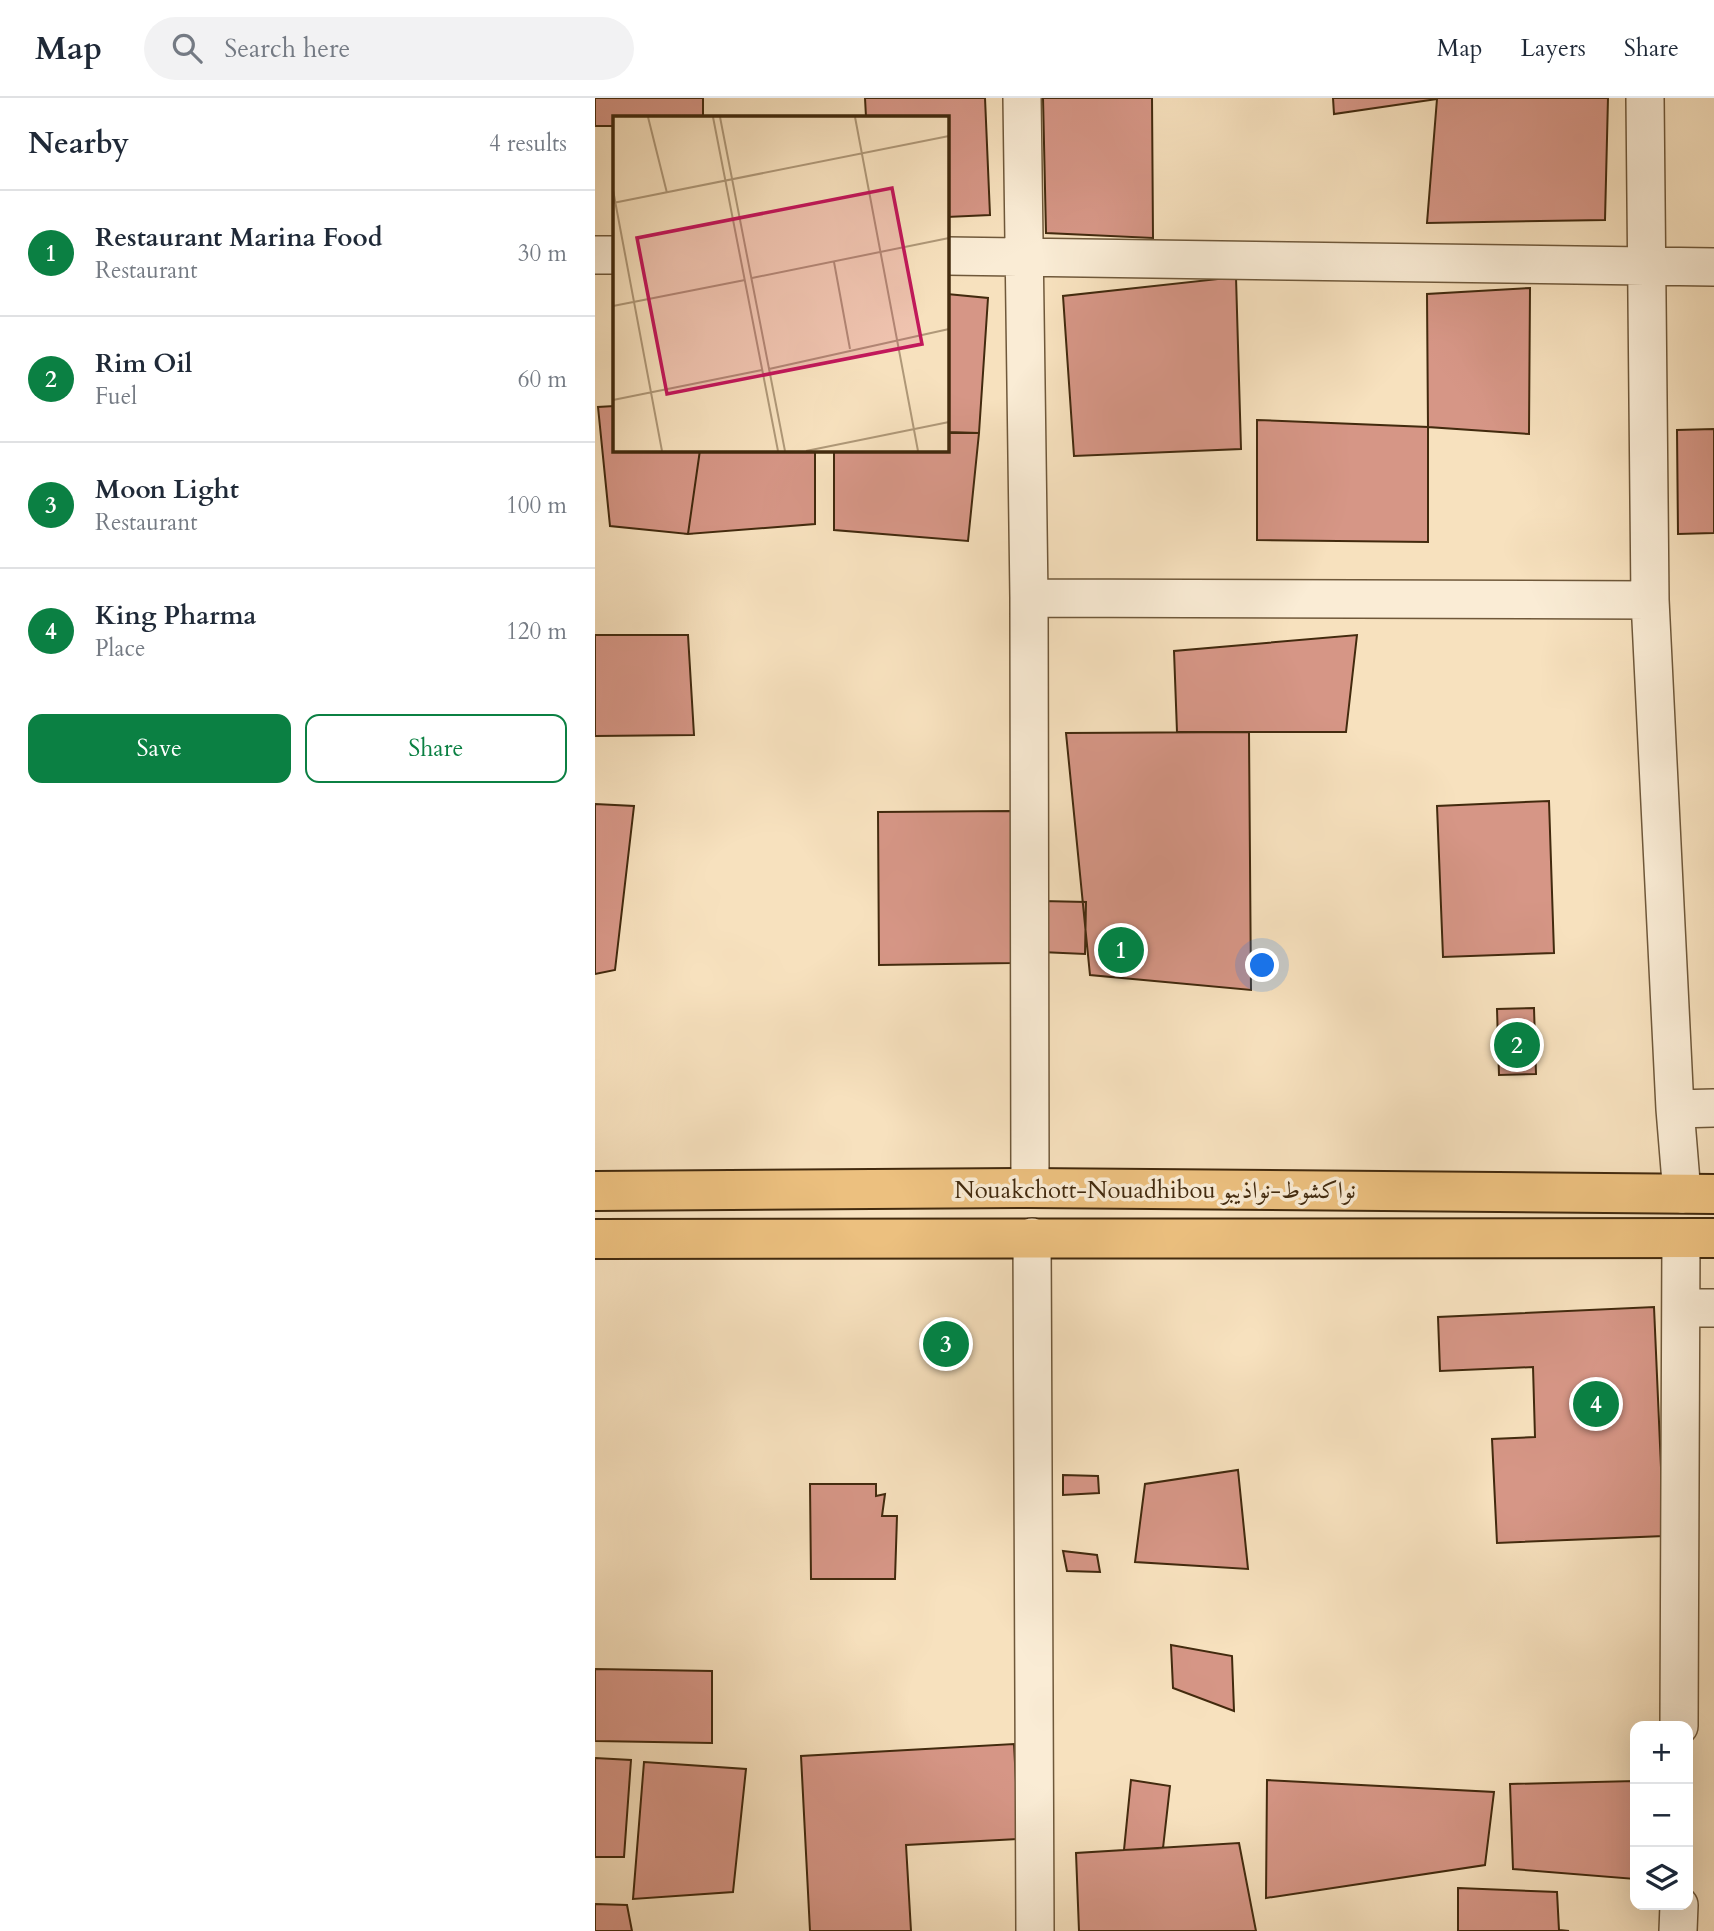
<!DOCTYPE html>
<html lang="en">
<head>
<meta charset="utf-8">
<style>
  :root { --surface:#fff; --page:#f2f2f3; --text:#1f2937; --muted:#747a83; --line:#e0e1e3; --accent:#0b8043 }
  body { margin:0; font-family:Cardo,Amiri,serif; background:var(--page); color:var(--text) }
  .controls { position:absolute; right:21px; bottom:21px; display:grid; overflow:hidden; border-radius:14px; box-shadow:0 7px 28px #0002 }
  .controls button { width:63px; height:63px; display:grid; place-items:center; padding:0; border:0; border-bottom:2px solid var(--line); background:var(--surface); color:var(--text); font:35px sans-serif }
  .you { position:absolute; left:668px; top:868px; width:24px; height:24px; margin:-18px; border:5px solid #fff; border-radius:50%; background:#1a73e8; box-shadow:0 0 0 10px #1a73e833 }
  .badge { display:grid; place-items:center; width:46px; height:46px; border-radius:50%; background:var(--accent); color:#fff; font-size:23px; font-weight:700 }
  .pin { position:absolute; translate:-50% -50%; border:4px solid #fff; box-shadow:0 2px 7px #0006 }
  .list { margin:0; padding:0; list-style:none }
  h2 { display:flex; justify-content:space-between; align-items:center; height:91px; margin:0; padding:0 28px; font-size:30px }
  h2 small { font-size:23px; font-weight:400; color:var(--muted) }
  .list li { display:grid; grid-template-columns:46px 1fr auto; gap:21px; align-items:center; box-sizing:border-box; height:126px; padding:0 28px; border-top:2px solid var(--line) }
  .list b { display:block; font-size:26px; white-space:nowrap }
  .list p { margin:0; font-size:23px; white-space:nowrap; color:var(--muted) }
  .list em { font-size:23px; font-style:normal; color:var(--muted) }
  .actions { display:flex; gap:14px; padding:21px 28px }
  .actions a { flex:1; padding:16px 0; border:2px solid var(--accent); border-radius:14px; text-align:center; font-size:24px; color:var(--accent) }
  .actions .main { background:var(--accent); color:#fff }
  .icon { flex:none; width:38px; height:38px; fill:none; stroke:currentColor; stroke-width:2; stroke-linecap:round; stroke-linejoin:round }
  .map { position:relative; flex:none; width:1119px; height:1833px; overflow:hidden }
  header { display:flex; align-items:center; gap:42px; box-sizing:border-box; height:98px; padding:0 35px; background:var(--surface); border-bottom:2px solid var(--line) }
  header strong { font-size:33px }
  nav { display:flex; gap:38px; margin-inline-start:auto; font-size:24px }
  .search { width:490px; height:63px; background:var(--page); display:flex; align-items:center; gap:18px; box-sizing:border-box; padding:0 24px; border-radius:38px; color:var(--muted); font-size:26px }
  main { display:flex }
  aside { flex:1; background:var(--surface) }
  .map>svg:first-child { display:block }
  .building { fill:#d69686; stroke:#422a0e; stroke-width:2 }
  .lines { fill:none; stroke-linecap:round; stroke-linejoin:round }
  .minor-casing { stroke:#6f583a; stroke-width:40 }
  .highway-casing { stroke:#422a0e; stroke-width:42 }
  .minor { stroke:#faecd5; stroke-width:37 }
  .highway { stroke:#ecc07f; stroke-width:38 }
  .labels { text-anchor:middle; stroke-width:7; stroke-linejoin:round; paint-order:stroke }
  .street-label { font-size:24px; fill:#422a0e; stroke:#faecd5 }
  .inset-road { fill:none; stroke:#af9878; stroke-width:2 }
  .view { fill:#c2185b; fill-opacity:0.15; stroke:#c2185b; stroke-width:3.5 }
  .inset-edge { fill:none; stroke:#422a0e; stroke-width:3.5 }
</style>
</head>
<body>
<header>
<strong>Map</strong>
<div class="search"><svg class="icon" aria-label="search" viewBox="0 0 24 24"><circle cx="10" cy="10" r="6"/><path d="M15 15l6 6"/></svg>Search here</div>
<nav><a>Map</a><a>Layers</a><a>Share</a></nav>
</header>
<main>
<aside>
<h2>Nearby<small>4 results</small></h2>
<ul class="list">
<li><span class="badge">1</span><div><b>Restaurant Marina Food</b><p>Restaurant</p></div><em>30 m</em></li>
<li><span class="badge">2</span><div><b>Rim Oil</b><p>Fuel</p></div><em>60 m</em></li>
<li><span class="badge">3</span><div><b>Moon Light</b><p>Restaurant</p></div><em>100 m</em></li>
<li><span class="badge">4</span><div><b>King Pharma</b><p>Place</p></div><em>120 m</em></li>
</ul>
<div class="actions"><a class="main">Save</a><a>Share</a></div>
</aside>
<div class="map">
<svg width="1119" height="1833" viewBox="0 0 1119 1833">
  <rect width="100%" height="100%" fill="#f7e1be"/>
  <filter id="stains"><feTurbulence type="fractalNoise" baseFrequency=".00286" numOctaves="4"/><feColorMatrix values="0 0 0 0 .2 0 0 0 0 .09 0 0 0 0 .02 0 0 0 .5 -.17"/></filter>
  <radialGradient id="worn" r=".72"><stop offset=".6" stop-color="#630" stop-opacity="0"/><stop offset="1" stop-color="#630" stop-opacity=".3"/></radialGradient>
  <path class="building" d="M 0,0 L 108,0 L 108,19 L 19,19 L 19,28 L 0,28 Z
    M 270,0 L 390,0 L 395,117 L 352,119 L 352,19 L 271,19 Z
    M 448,0 L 557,0 L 558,140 L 451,135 Z
    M 738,0 L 1013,0 L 1010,122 L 832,125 L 842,1 L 739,16 Z
    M 641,179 L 646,351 L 479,358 L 468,198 Z
    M 935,190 L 934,336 L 833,329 L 832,196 Z
    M 352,196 L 393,200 L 384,335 L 352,334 Z
    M 19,308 L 19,352 L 105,352 L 93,436 L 15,428 L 3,309 Z
    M 662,322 L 833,329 L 833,444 L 662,442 Z
    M 1119,331 L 1119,435 L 1083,436 L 1082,332 Z
    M 352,335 L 384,335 L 373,443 L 239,432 L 239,352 L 352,352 Z
    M 105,352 L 220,352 L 220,426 L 93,436 Z
    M 0,537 L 93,537 L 99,637 L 0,638 Z
    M 762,537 L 751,634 L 582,634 L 579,553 Z
    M 654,634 L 656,892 L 495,877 L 471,635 Z
    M 954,703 L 959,855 L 848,859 L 842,708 Z
    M 0,706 L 39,708 L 20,872 L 0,876 Z
    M 416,713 L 417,865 L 284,867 L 283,714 Z
    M 447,803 L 491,804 L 490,856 L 446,854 Z
    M 939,910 L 941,976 L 904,977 L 902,911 Z
    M 1059,1209 L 1069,1438 L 902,1445 L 897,1341 L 940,1339 L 938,1269 L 845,1273 L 843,1219 Z
    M 643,1372 L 653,1471 L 540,1464 L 550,1386 Z
    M 468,1377 L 503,1378 L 504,1395 L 468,1397 Z
    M 215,1386 L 281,1386 L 281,1398 L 290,1396 L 287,1418 L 302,1418 L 300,1481 L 216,1481 Z
    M 468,1453 L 502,1457 L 505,1474 L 472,1473 Z
    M 576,1547 L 637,1558 L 639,1613 L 578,1590 Z
    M 0,1571 L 117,1573 L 117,1645 L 0,1643 Z
    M 419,1646 L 424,1741 L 311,1747 L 316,1833 L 215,1833 L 206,1658 Z
    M 0,1660 L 36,1662 L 29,1759 L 0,1759 Z
    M 49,1664 L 151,1671 L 138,1794 L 38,1801 Z
    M 536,1682 L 575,1688 L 568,1750 L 529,1752 Z
    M 672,1682 L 899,1694 L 890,1767 L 671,1800 Z
    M 1040,1683 L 1040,1781 L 918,1771 L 915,1686 Z
    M 644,1745 L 661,1833 L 484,1833 L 481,1755 Z
    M 863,1790 L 962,1794 L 964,1832 L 974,1833 L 863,1833 Z
    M 0,1806 L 32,1807 L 37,1833 L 0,1833 Z"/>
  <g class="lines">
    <g class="minor-casing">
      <path id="minor" d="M 427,0 L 434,500 L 435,1090
        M 1050,0 L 1055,502 L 1080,1011 L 1087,1096
        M 0,157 L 19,157
        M 352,158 L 1119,169
        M 434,500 L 1055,502
        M 1080,1011 L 1119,1010
        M 437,1139 L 440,1833
        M 1086,1210 L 1119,1210
        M 1084,1628 L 1086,1141
        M 1083,1833 L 1084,1807"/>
    </g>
    <g class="highway-casing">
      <path id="highway" d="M 0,1093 L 435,1090 L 1119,1096
        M 0,1141 L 1119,1140"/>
    </g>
    <use href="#minor" class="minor"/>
    <use href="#highway" class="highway"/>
  </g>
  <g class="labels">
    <g class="street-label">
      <text x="560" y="1100">Nouakchott-Nouadhibou نواكشوط-نواذيبو</text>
    </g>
  </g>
  <g transform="translate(18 18)">
    <rect width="336" height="336" fill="#f7e1be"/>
    <path class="inset-road" d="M 35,1 L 54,77M 100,1 L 165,335M 107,1 L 172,335M 242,1 L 305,335M 0,74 L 49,335M 0,87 L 336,20M 221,146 L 237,233M 139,162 L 336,122M 0,190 L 132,164M 156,253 L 336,213M 0,284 L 149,254M 193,335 L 336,306"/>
    <path class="view" d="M 279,72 L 309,228 L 54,278 L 24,122 Z"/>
    <rect width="336" height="336" class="inset-edge"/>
  </g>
  <rect width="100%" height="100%" filter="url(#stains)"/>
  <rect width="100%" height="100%" fill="url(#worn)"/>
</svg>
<div class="controls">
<button>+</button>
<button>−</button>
<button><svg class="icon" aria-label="layers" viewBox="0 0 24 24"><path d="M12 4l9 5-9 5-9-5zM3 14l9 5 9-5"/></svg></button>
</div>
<div class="you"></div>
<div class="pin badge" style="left:526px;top:852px">1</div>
<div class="pin badge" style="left:922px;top:947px">2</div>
<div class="pin badge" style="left:351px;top:1246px">3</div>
<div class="pin badge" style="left:1001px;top:1306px">4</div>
</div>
</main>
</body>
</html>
